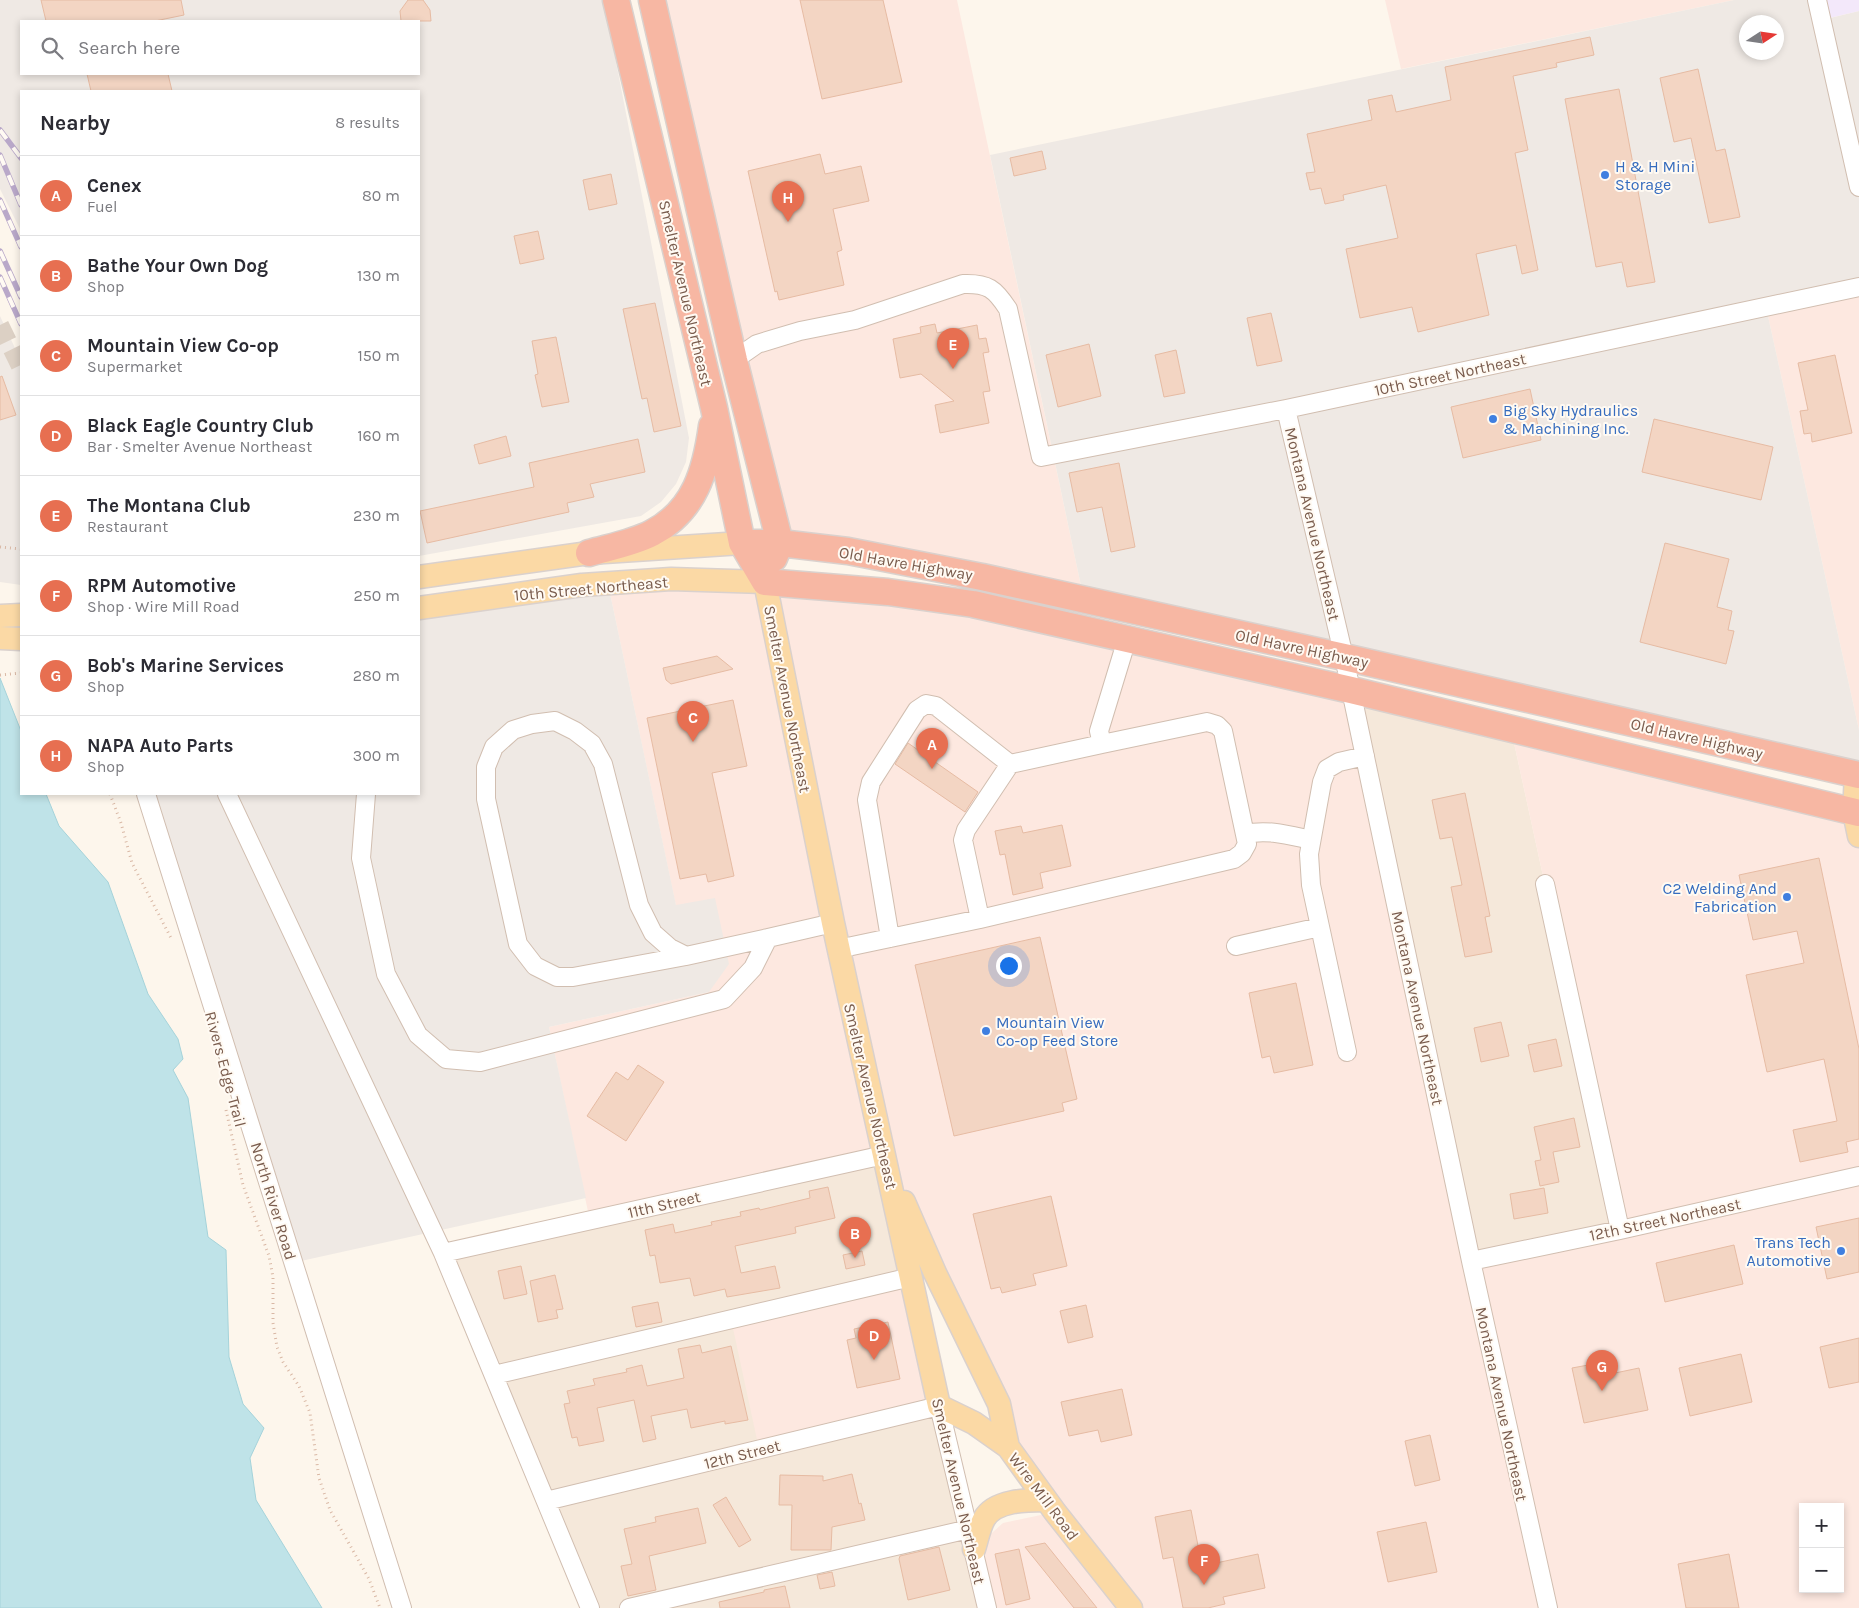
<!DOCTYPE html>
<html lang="en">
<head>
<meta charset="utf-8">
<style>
  :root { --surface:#fff; --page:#f7f7f7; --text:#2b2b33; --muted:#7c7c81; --line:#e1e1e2; --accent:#e76f51 }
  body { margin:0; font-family:Karla,sans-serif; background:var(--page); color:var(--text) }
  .controls { position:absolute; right:15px; bottom:15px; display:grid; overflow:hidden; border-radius:0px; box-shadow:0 2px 8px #0003 }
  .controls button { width:45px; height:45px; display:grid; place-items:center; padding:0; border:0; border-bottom:1px solid var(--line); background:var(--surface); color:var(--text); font:25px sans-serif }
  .compass { position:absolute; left:1739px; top:15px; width:45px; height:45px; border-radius:50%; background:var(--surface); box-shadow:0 2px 8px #0003; rotate:78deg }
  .you { position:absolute; left:1008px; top:965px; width:18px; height:18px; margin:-12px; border:4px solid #fff; border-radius:50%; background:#1a73e8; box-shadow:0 0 0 8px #1a73e833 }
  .badge { display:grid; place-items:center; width:32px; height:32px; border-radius:50%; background:var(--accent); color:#fff; font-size:16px; font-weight:700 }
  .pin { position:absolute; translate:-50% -41px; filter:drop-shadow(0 1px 2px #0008) }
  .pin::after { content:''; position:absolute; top:26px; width:18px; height:15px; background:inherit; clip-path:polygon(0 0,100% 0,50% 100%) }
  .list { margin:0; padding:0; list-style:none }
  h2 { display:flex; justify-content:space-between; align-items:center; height:65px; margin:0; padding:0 20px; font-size:21px }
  h2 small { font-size:16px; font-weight:400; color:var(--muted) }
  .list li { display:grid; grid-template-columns:32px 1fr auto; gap:15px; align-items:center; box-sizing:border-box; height:80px; padding:0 20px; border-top:1px solid var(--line) }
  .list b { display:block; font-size:19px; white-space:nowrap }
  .list p { margin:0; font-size:16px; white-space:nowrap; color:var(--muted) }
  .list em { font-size:16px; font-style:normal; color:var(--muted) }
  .icon { flex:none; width:28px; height:28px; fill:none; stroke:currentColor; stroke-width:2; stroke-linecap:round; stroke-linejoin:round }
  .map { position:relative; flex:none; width:1859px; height:1608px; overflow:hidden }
  .search { position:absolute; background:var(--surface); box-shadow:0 2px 8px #0003; left:20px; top:20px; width:400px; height:55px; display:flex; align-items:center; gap:12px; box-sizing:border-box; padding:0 18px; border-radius:0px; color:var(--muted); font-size:19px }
  .panel { position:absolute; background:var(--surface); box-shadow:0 2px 8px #0003; left:20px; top:90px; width:400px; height:705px; border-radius:0px }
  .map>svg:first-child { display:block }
  .residential { fill:#f5e8da }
  .commercial { fill:#fde8e0; fill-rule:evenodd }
  .industrial { fill:#efe9e4; fill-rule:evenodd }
  .education { fill:#f3e8fa }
  .water { fill:#bfe3e8; stroke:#a5d3da }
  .building { fill:#f3d5c3; stroke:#e6bba3 }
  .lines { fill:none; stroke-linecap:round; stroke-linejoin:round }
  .minor-tunnel { stroke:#dcd0c4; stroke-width:18; stroke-dasharray:18 9; stroke-linecap:butt }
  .minor-casing { stroke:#d1beb0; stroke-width:20 }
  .major-casing { stroke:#dad1cd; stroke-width:25 }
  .highway-casing { stroke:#dad1cd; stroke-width:29 }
  .path { stroke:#d9b8a5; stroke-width:3; stroke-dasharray:1 4; stroke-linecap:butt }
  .minor { stroke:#fff; stroke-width:18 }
  .major { stroke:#fbd9a5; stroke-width:22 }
  .highway { stroke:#f7b7a3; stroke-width:26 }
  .rail-casing { stroke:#b9a8c9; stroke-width:5.5 }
  .rail { stroke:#fffaf3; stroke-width:4; stroke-dasharray:11; stroke-linecap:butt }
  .shop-dot { fill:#3f7fe0; stroke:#fffaf3; stroke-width:2 }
  .labels { text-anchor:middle; stroke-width:4; stroke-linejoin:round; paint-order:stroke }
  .shop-label { font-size:16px; fill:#366cbe; stroke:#fffaf3; text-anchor:start }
  .street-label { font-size:16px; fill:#7a5c4d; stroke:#fffaf3 }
</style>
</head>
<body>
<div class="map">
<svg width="1859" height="1608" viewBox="0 0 1859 1608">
  <rect width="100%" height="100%" fill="#fdf6ec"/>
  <path class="residential" d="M 1351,690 L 1511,729 L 1620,1230 L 1471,1261 Z
    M 884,1155 L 939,1406 L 987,1608 L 590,1608 L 443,1253 Z"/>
  <path class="commercial" d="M 652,0 L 957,0 L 1084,600 L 780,543 Z
    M 1385,0 L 1734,0 L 1401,69 Z
    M 1859,287 L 1859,730 L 1766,307 Z
    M 608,584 L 973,604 L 1351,690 L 1471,1261 L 1620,1230 L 1511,729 L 1859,813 L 1859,1608 L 987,1608 L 974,1549 L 1003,1523 L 1055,1512 L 1008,1447 L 884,1155 L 590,1221 L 549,1027 L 709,992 L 676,906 ZM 1803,1507 L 1840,1507 L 1840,1589 L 1803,1589 Z
    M 911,1277 L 939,1406 L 759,1449 L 731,1319 Z"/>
  <path class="industrial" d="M 0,0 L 604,0 L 689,438 L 686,462 L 676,484 L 661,502 L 641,516 L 419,556 L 419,91 L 21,91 L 21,231 L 0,189 ZM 21,21 L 419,21 L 419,74 L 21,74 Z
    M 1734,0 L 1817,0 L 1822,20 L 1859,11 L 1859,287 L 1766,307 L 1859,730 L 1859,775 L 1084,600 L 990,155 ZM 1746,22 L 1776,22 L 1776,52 L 1746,52 Z
    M 0,316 L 21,361 L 21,585 L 0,582 Z
    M 608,584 L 676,905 L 715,898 L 729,964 L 709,992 L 549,1027 L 586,1198 L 301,1261 L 155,794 L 419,794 L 419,616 Z"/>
  <path class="education" d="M 1817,0 L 1859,0 L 1859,11 L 1821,20 Z"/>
  <path class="water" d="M 0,678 L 21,731 L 21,794 L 46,794 L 59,826 L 108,882 L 148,994 L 178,1039 L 183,1059 L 173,1070 L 188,1098 L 208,1237 L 226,1250 L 229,1357 L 243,1404 L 264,1428 L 250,1458 L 256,1500 L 322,1608 L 0,1608 Z"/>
  <path class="building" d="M 41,0 L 181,0 L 184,15 L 155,21 L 46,21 Z
    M 408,0 L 423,0 L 430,10 L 431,21 L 401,21 L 400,11 Z
    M 800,0 L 883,0 L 902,82 L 822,99 Z
    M 1590,37 L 1594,55 L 1556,63 L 1557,67 L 1513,76 L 1528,150 L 1515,153 L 1538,270 L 1522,274 L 1516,245 L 1476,254 L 1489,315 L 1418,332 L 1412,307 L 1360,318 L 1346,249 L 1398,238 L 1386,185 L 1343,195 L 1344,200 L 1325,204 L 1321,188 L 1310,190 L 1306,173 L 1315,172 L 1307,134 L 1372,120 L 1368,100 L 1392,95 L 1396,112 L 1451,100 L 1445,67 Z
    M 1698,69 L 1716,151 L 1725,149 L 1740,217 L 1709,223 L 1691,138 L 1674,142 L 1660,78 Z
    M 87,74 L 168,74 L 172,91 L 91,91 Z
    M 1619,89 L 1655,282 L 1627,287 L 1622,262 L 1596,267 L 1565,99 Z
    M 1042,151 L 1046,169 L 1014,176 L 1010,158 Z
    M 820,154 L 825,174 L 861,166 L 869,201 L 833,209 L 842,250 L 837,252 L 844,285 L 779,300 L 777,291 L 775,292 L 748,171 Z
    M 611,174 L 617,204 L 589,210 L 583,180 Z
    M 538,231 L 544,259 L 520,264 L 514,236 Z
    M 655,303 L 681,426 L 654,432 L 647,398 L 642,399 L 623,309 Z
    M 1271,313 L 1282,361 L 1257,366 L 1247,318 Z
    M 935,324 L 937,333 L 977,325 L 979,339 L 986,338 L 989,352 L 983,353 L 990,391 L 983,392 L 989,423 L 940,433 L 935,405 L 954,401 L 921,374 L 900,378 L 893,339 L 921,333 L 920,327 Z
    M 556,337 L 569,402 L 542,407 L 535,375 L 538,374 L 532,341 Z
    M 1089,344 L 1101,396 L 1058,407 L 1046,355 Z
    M 1176,350 L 1185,393 L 1164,397 L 1155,355 Z
    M 1835,355 L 1852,433 L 1812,442 L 1811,433 L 1804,434 L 1800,411 L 1808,410 L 1798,363 Z
    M 2,376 L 16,415 L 0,420 L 0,377 Z
    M 1530,389 L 1541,440 L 1463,458 L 1451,407 Z
    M 1654,419 L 1773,447 L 1761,500 L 1642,472 Z
    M 506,436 L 511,456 L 479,464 L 474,445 Z
    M 638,439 L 645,472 L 590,484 L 594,497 L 567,503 L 569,512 L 427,543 L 420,511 L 534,487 L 529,463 Z
    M 1119,463 L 1135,547 L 1111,552 L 1102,507 L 1077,512 L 1069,473 Z
    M 1665,543 L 1729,559 L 1717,607 L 1732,611 L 1728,630 L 1734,631 L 1726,664 L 1640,642 Z
    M 717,656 L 733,669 L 671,684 L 666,680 L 663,668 Z
    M 733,700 L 747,766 L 712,773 L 734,876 L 708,882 L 706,874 L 680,879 L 647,718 Z
    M 908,743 L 978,792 L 965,812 L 895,764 Z
    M 1465,793 L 1490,916 L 1485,917 L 1492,952 L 1465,957 L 1451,887 L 1462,885 L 1452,837 L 1440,839 L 1432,800 Z
    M 1062,825 L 1071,866 L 1040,873 L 1043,888 L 1013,895 L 1005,854 L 1000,855 L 995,831 L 1021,826 L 1023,833 Z
    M 1819,858 L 1859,1049 L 1859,1139 L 1846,1142 L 1848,1152 L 1800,1162 L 1793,1130 L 1837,1121 L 1824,1059 L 1767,1072 L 1746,975 L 1804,963 L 1797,931 L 1753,940 L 1739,875 Z
    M 1040,937 L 1077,1099 L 1062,1103 L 1064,1111 L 954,1136 L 915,965 Z
    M 1296,983 L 1313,1065 L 1274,1073 L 1270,1056 L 1262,1058 L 1249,993 Z
    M 1501,1022 L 1509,1056 L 1481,1062 L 1474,1028 Z
    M 1556,1039 L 1562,1066 L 1534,1072 L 1528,1045 Z
    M 638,1065 L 664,1082 L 626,1141 L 587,1116 L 616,1072 L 628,1080 Z
    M 1574,1118 L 1580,1147 L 1553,1152 L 1559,1182 L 1540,1186 L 1535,1161 L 1541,1160 L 1534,1127 Z
    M 828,1187 L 835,1218 L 795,1227 L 796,1233 L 735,1246 L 741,1273 L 775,1266 L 780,1288 L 727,1297 L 725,1289 L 694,1296 L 690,1278 L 660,1283 L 655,1255 L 650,1256 L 645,1230 L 673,1224 L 675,1233 L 712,1225 L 711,1222 L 741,1216 L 740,1212 L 759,1208 L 760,1210 L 810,1198 L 809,1191 Z
    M 1544,1188 L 1548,1213 L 1514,1219 L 1510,1194 Z
    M 1051,1196 L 1067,1266 L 1033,1274 L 1036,1285 L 1002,1293 L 1000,1287 L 991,1289 L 973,1214 Z
    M 1859,1218 L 1859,1272 L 1827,1279 L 1816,1227 Z
    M 1734,1245 L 1743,1284 L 1665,1302 L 1656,1263 Z
    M 862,1251 L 865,1265 L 846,1269 L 843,1255 Z
    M 521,1266 L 527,1294 L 504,1299 L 498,1271 Z
    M 555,1275 L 563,1309 L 556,1310 L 558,1318 L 538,1322 L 530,1281 Z
    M 658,1302 L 662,1322 L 636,1327 L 632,1307 Z
    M 1086,1305 L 1093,1337 L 1068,1343 L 1060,1311 Z
    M 888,1322 L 900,1379 L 857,1388 L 847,1340 L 856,1338 L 854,1329 Z
    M 1859,1338 L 1859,1382 L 1829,1388 L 1820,1347 Z
    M 700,1345 L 702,1353 L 731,1346 L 748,1420 L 725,1424 L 725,1421 L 691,1428 L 687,1409 L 651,1416 L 656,1439 L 643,1442 L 634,1400 L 597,1408 L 604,1441 L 579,1446 L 577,1437 L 572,1438 L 564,1404 L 570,1403 L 567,1391 L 595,1385 L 593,1379 L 627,1372 L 626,1369 L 642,1365 L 647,1386 L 684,1378 L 678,1349 Z
    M 1741,1354 L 1752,1402 L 1690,1416 L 1679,1368 Z
    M 1599,1363 L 1601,1376 L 1639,1368 L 1648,1410 L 1584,1423 L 1572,1368 Z
    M 1122,1389 L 1132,1435 L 1101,1442 L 1098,1430 L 1069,1436 L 1061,1402 Z
    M 1430,1435 L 1440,1480 L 1415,1486 L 1405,1441 Z
    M 852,1474 L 859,1504 L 861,1503 L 865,1520 L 832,1527 L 831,1550 L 791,1550 L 792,1505 L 779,1505 L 780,1475 L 823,1476 L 823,1481 Z
    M 726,1497 L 751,1540 L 739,1547 L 713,1505 Z
    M 698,1508 L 706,1543 L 649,1556 L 656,1590 L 628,1596 L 621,1566 L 632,1564 L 624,1529 L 656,1522 L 655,1517 Z
    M 1191,1510 L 1202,1566 L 1258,1554 L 1265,1588 L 1223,1597 L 1225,1604 L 1208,1608 L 1183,1608 L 1173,1557 L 1163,1559 L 1155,1517 Z
    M 1426,1522 L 1437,1572 L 1388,1582 L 1377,1532 Z
    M 1045,1543 L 1097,1608 L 1074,1608 L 1025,1547 Z
    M 939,1547 L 950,1590 L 908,1600 L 899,1559 L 900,1556 Z
    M 1019,1549 L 1030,1599 L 1006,1605 L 995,1554 Z
    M 1729,1554 L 1739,1608 L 1686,1608 L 1678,1564 Z
    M 832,1572 L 835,1586 L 820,1589 L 817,1575 Z
    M 785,1586 L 790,1608 L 720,1608 L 719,1602 L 764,1592 L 764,1590 Z"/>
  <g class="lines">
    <path class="minor-tunnel" d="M 0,325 L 21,368"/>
    <g class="minor-casing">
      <path id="minor" d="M 1817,0 L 1859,187
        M 734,360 L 757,344 L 800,331 L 855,320 L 963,284 C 988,283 995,289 1008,309 L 1041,457 L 1286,409 L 1859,287
        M 1286,409 L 1344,657 L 1471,1261 L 1548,1608
        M 146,794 L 402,1608
        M 227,794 L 443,1253 L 590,1608
        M 366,794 L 361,858 L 386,974 L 418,1035 L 446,1059 L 480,1062 L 724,999 L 753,968 L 768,938 L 833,923
        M 1245,834 C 1268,829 1288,835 1311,840
        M 1545,884 L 1620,1230
        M 980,919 L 1234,859 L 1242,853 L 1247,844 L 1223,731 L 1217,725 L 1207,722 L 1102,744
        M 890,938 L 867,800 L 871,782 L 917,710 L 926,704 L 936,706 L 1010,764
        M 1236,946 L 1320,927
        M 838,949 L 980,919 L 963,840 L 966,830 L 1010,764 L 1102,744 L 1099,731 L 1127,639
        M 686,956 L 573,977 L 557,977 L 535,966 L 518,944 L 486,799 L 486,767 L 494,747 L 513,730 L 532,724 L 555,721 L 575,731 L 592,744 L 603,764 L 639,905 L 653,933 L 670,948 L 686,956 L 768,938
        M 1347,1052 L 1311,885 L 1309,854 L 1322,782 L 1327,769 L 1339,762 L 1365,756
        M 443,1253 L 884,1155
        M 1471,1261 L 1620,1230 L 1859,1176
        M 494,1375 L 911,1277
        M 546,1501 L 939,1406 L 987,1608
        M 629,1608 L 969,1529"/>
    </g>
    <g class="major-casing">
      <path id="major" d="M 419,577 L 589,553 L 742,543
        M 419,608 L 582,585 L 671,579 L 765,582 L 833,923 L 939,1406 L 974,1423 L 1008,1447 L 1055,1512 L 1131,1608
        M 0,616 L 21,615
        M 0,638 L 21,639
        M 1856,775 L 1854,812 L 1859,836
        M 904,1202 L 935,1273 L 999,1404 L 1008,1447
        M 974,1549 C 977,1540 979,1528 984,1519 C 995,1500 1026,1500 1046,1500"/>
    </g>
    <g class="highway-casing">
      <path id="highway" d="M 616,0 L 714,408 L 742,543 L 765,582
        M 652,0 L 734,360 L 780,543 L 774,558
        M 742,543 L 780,543 L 848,551 L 982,577 L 1344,657 L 1859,775
        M 589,553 C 610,547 633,543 652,533 C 695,511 706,470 712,426
        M 765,582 L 888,592 L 973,604 L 1351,690 L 1859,813"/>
    </g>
    <path class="path" d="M 0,547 L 21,549
      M 0,675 L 21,673
      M 110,794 L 121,823 L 132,863 L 172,940
      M 226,1110 L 243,1185 L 269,1256 L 273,1277 L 273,1323 L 277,1347 L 283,1362 L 299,1386 L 310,1413 L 319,1478 L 330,1510 L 369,1579 L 380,1608"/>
    <use href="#minor" class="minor"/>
    <use href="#major" class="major"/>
    <use href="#highway" class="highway"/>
    <g class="rail-casing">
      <path id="rail" d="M 0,130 L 21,158
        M 0,155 L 21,205
        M 0,200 L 21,247
        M 0,251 L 21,297
        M 0,277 L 21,324"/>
    </g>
    <use href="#rail" class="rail"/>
  </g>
  <g class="shop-dot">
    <circle cx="1605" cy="175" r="5"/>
    <circle cx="1493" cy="419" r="5"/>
    <circle cx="1787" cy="897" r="5"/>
    <circle cx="986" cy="1031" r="5"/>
    <circle cx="1841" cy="1251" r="5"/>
  </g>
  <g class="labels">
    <g class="shop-label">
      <text x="1615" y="172">H &amp; H Mini<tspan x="1615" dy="18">Storage</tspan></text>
      <text x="1503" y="416">Big Sky Hydraulics<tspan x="1503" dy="18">&amp; Machining Inc.</tspan></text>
      <text x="1777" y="894" text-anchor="end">C2 Welding And<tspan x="1777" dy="18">Fabrication</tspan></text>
      <text x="996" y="1028">Mountain View<tspan x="996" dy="18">Co-op Feed Store</tspan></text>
      <text x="1831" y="1248" text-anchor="end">Trans Tech<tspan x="1831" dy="18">Automotive</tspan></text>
    </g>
    <g class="street-label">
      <text transform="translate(686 293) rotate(77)" y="6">Smelter Avenue Northeast</text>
      <text transform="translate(1450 374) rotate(-12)" y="6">10th Street Northeast</text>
      <text transform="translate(1313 524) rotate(77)" y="6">Montana Avenue Northeast</text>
      <text transform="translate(906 563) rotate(10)" y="6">Old Havre Highway</text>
      <text transform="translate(591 588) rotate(-5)" y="6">10th Street Northeast</text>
      <text transform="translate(1302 648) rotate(12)" y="6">Old Havre Highway</text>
      <text transform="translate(788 699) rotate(79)" y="6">Smelter Avenue Northeast</text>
      <text transform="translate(1697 738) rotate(13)" y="6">Old Havre Highway</text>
      <text transform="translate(1418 1008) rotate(78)" y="6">Montana Avenue Northeast</text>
      <text transform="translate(226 1069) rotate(75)" y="6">Rivers Edge Trail</text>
      <text transform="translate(871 1096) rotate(77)" y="6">Smelter Avenue Northeast</text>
      <text transform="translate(274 1201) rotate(73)" y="6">North River Road</text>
      <text transform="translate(664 1204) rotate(-13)" y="6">11th Street</text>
      <text transform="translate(1665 1219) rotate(-12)" y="6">12th Street Northeast</text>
      <text transform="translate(1502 1404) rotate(78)" y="6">Montana Avenue Northeast</text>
      <text transform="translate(742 1454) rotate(-14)" y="6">12th Street</text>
      <text transform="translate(959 1491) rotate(77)" y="6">Smelter Avenue Northeast</text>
      <text transform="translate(1044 1496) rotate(53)" y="6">Wire Mill Road</text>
    </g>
  </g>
</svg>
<div class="controls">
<button>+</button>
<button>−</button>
</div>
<svg class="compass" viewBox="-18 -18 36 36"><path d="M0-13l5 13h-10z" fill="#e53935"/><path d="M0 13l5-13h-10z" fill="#7c7c81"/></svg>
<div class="you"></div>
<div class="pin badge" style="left:932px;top:769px">A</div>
<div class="pin badge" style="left:855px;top:1258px">B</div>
<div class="pin badge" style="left:693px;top:742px">C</div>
<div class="pin badge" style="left:874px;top:1360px">D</div>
<div class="pin badge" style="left:953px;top:369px">E</div>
<div class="pin badge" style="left:1204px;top:1585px">F</div>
<div class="pin badge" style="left:1602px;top:1391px">G</div>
<div class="pin badge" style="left:788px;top:222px">H</div>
<div class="search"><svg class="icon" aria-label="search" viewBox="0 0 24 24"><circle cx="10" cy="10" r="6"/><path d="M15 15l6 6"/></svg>Search here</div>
<section class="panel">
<h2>Nearby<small>8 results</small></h2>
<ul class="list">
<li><span class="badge">A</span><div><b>Cenex</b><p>Fuel</p></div><em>80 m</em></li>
<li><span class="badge">B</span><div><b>Bathe Your Own Dog</b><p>Shop</p></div><em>130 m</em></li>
<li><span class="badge">C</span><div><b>Mountain View Co-op</b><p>Supermarket</p></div><em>150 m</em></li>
<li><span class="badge">D</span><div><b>Black Eagle Country Club</b><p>Bar · Smelter Avenue Northeast</p></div><em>160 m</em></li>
<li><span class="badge">E</span><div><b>The Montana Club</b><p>Restaurant</p></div><em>230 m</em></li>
<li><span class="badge">F</span><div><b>RPM Automotive</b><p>Shop · Wire Mill Road</p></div><em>250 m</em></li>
<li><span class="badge">G</span><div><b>Bob's Marine Services</b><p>Shop</p></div><em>280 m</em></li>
<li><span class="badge">H</span><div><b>NAPA Auto Parts</b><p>Shop</p></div><em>300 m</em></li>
</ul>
</section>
</div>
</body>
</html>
